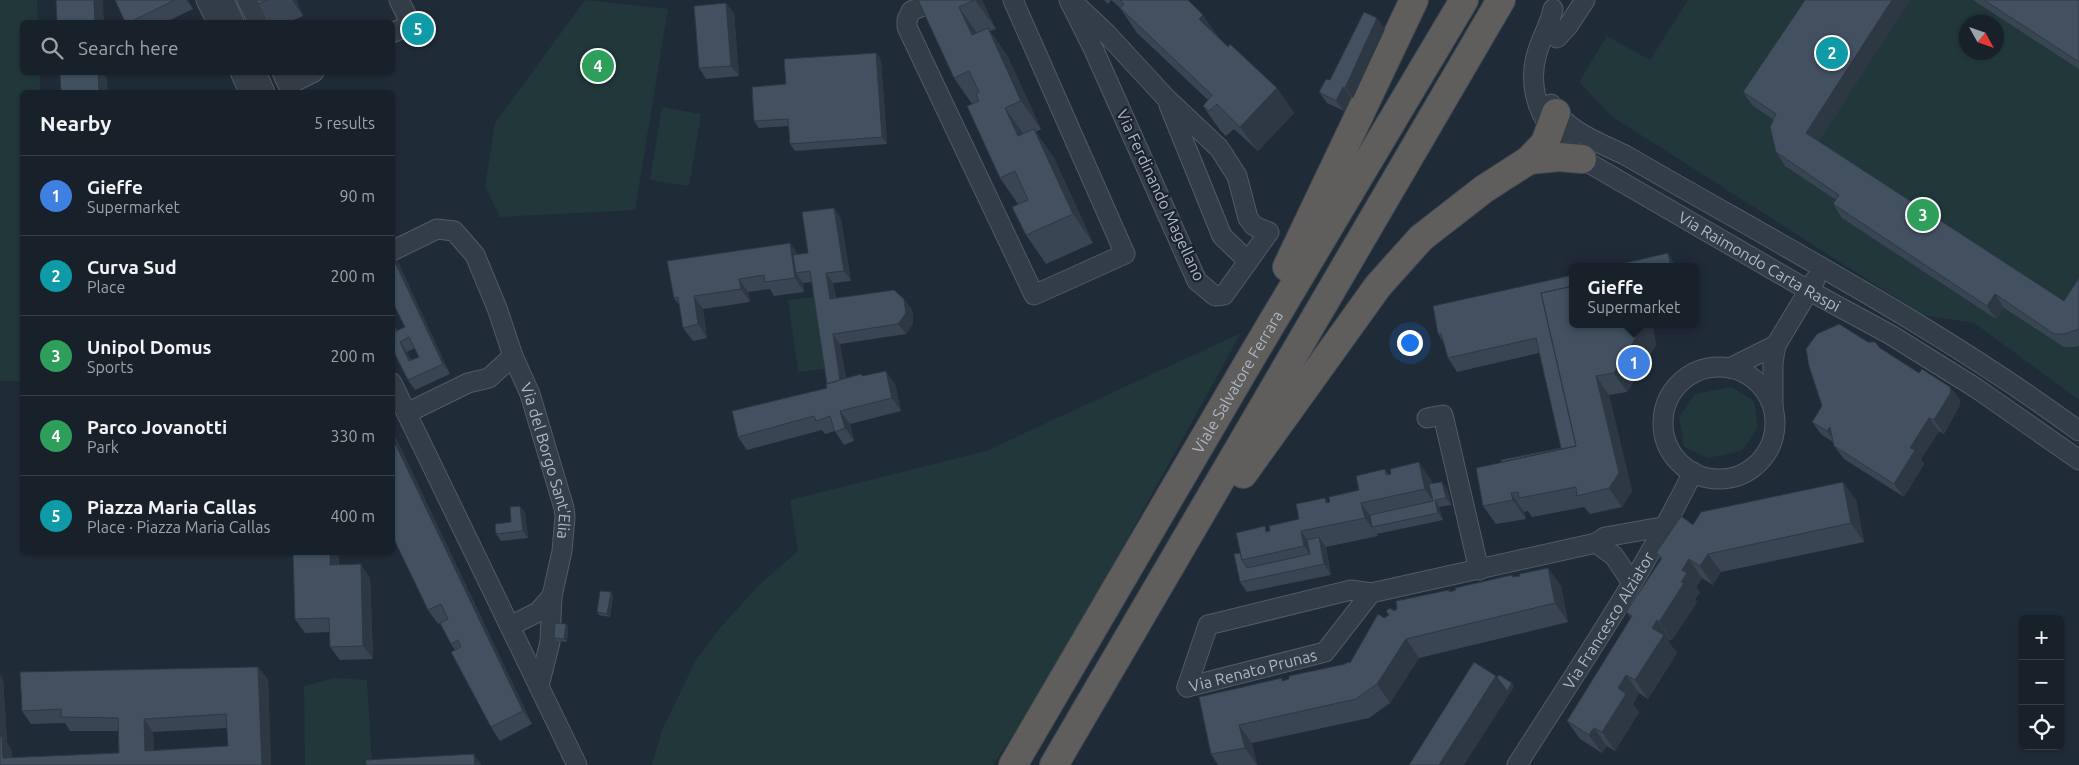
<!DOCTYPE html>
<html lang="en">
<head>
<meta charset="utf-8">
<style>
  :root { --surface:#18202a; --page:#252d36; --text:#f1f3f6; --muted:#9fa3a8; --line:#363e47; --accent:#0f766e }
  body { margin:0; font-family:Ubuntu,sans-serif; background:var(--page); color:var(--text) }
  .controls { position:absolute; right:15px; bottom:15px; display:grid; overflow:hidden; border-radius:8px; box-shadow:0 1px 4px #0004 }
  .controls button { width:45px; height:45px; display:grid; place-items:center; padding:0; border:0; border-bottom:1px solid var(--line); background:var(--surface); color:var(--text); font:25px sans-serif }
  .compass { position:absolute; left:1959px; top:15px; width:45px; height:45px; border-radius:50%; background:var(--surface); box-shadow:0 1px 4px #0004; rotate:130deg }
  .you { position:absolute; left:1409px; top:342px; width:18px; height:18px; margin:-12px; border:4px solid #fff; border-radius:50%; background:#1a73e8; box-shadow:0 0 0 8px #1a73e833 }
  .badge { display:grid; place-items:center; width:32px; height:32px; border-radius:50%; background:var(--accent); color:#fff; font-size:16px; font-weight:700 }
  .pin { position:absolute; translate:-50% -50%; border:2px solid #fff; box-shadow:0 1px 5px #0006 }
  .popup { position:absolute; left:1569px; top:263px; width:130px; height:65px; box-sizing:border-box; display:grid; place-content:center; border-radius:8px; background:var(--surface); filter:drop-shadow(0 1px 4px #0005); font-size:16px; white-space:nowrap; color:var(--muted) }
  .popup b { font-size:19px; color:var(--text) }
  .popup::after { content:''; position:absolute; left:50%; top:100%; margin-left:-10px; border:10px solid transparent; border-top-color:var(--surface) }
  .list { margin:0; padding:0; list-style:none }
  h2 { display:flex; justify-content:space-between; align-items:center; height:65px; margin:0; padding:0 20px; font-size:21px }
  h2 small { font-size:16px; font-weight:400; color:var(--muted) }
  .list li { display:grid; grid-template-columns:32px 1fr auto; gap:15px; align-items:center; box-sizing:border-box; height:80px; padding:0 20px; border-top:1px solid var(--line) }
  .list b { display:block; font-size:19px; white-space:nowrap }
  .list p { margin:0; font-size:16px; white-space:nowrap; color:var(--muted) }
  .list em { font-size:16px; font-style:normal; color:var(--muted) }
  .icon { flex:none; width:28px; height:28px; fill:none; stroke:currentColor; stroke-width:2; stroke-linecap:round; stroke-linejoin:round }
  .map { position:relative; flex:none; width:2079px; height:765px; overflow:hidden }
  .search { position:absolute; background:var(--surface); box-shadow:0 1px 4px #0004; left:20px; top:20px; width:375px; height:55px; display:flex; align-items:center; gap:12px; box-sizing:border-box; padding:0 18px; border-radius:8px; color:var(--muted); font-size:19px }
  .panel { position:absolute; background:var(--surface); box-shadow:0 1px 4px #0004; left:20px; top:90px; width:375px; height:465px; border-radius:8px }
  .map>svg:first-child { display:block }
  .green { fill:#213739; fill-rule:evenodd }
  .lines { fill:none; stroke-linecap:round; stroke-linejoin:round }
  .minor-casing { stroke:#515a66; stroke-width:21 }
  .trunk-casing { stroke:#3e4753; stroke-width:30 }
  .minor { stroke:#333d48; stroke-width:19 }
  .trunk { stroke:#605e5c; stroke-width:28 }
  .wall { fill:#394553; fill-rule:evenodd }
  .shaded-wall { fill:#2e3843 }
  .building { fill:#425060; stroke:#2e3843; fill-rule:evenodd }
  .labels { text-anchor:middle; stroke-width:4.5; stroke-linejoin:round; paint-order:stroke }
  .street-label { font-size:16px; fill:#adb7c5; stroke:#19222d }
</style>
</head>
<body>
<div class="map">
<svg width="2079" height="765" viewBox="0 0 2079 765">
  <rect width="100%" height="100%" fill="#202b38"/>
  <path class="green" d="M 0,0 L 37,0 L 38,22 L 22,22 L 22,72 L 40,73 L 40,92 L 22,92 L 22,381 L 0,381 Z
    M 585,0 L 668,9 L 635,210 L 500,217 L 485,186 L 495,123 Z
    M 1688,0 L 2079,0 L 2079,400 L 1974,323 L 1923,315 L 1611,116 L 1579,82 L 1607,36 L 1650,60 ZM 1966,22 L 1996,22 L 1996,52 L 1966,52 Z
    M 662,107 L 701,114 L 689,186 L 650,180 Z
    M 820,296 L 831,368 L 798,372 L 788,300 Z
    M 1241,333 L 1030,715 L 1018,727 L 993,765 L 652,765 L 662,730 L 696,660 L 720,628 L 760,584 L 798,551 L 790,500 L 986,451 Z
    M 1732,387 L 1754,401 L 1758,428 L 1742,451 L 1708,458 L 1684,447 L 1679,417 L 1695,394 Z
    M 335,678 L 367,680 L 372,765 L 305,765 L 304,686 Z"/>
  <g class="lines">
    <g class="minor-casing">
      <g id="minor">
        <path d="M 206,0 L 217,22"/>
        <path d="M 224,0 L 234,22"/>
        <path d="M 247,0 L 258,22"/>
        <path d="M 937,0 L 911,11 L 907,20 L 907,27 L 1034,295 L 1125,254 L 1013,0"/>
        <path d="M 1069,0 L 1093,48 L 1197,281 L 1215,296 L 1224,295 L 1269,232 L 1254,226 L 1248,218 L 1237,176 L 1219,148 L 1167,99 L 1107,34 L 1071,0"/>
        <path id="s1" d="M 1553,9 C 1550,25 1541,38 1537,53 C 1529,80 1535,110 1554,132 C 1561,142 1573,150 1582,159 L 1808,290 L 1891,335 L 1976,388 L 2079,460"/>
        <path d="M 392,33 L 411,24 L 399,0"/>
        <path d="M 1557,38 L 1568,26 L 1585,0"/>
        <path d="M 240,72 L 249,92"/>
        <path d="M 256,72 L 265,92"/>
        <path d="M 282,72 L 288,85 L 314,72"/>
        <path d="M 1551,104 C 1564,130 1600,143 1625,155 C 1778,244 1936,326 2079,431"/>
        <path d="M 1169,105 L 1222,236 L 1248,261"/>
        <path id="s2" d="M 392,251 L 437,229 L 454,231 L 475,255 L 497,308 L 513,356 L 530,394 L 564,508 L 565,517 L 562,551 L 552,596 L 550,642 L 539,686"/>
        <circle cx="1719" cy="423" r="56"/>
        <path d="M 1730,368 L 1776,345 L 1815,280"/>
        <path d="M 392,383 L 577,765"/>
        <path d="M 1773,406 L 1773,362 L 1776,345"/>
        <path d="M 407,413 L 468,383 L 489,378 L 513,356"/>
        <path d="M 1427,418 L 1443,415 L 1479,570"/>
        <path d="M 1596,543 L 1614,556 L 1632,583"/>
        <path d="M 510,626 L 538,612 L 552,596"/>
        <path d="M 1187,687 L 1208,625 L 1351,590 L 1371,593 L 1596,543 L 1605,537 L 1667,526"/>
        <path id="s3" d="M 1187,687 L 1325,652 L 1371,593"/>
        <path id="s4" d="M 1517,765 C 1578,669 1643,574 1693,472"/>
      </g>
    </g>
    <g class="trunk-casing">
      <g id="trunk">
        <path d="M 1529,160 L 1559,157 L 1582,159"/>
        <path d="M 1287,267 L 1414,0"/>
        <path d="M 1243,474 L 1378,286 L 1421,238 L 1484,189 L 1529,160 L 1545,143 L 1556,113"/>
        <path id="s5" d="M 1013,765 L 1251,358 L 1464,0"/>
        <path d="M 1054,765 L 1501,0"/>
      </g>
    </g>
    <use href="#minor" class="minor"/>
    <use href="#trunk" class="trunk"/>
  </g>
  <path class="wall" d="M 115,0 L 188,0 L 193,9 L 166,22 L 125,22 Z
    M 256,0 L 296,0 L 303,16 L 289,22 L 271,22 L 258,4 Z
    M 918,0 L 982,0 L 996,29 L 990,31 L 1008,57 L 1041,129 L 1036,132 L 1054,158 L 1093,243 L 1046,264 L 1026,235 L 1018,204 L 1000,178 L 972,104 L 954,78 Z
    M 1104,0 L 1188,0 L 1220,39 L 1277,88 L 1294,113 L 1258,151 L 1234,129 L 1226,136 L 1220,130 L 1203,106 L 1208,100 L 1137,33 L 1120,8 L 1111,0 L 1108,4 Z
    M 1805,0 L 1910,0 L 1818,142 L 2064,301 L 2079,278 L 2079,346 L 2074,347 L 2064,347 L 2004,308 L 1996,319 L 1842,218 L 1833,204 L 1836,200 L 1785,166 L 1776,152 L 1774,120 L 1752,105 L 1743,92 Z
    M 1973,0 L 2079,0 L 2079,69 Z
    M 734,13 L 739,76 L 706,79 L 699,68 Z
    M 1385,29 L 1353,98 L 1351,97 L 1344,111 L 1327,103 L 1319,92 L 1330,80 Z
    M 876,53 L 881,60 L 887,144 L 795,151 L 790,144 L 789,126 L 759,128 L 754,121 L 786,84 Z
    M 834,208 L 841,219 L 851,281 L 833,283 L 836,298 L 912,309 L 913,323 L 906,334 L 840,344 L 846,378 L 863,376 L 895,384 L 901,411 L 850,424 L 854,441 L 844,445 L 835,431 L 825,434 L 822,430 L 747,450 L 738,437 L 827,388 L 827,384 L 812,282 L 803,283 L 804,292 L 774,296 L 770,289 L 748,292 L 750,302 L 703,309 L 707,338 L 693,341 L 683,328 L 680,306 L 674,298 L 790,243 L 798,255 L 808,253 Z
    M 398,262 L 450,374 L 415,390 L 408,380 L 392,348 L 392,320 L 397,331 L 405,327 ZM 415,348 L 419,357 L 411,360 L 407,352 Z
    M 1433,306 L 1573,324 L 1670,324 L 1653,328 L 1656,345 L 1627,392 L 1609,395 L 1632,491 L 1622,507 L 1590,514 L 1584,507 L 1532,517 L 1528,511 L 1524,512 L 1526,519 L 1496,524 L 1483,506 L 1501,462 L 1561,448 L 1539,353 L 1457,372 L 1448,358 L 1443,342 L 1438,334 Z
    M 1868,342 L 1880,348 L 1919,373 L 1950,387 L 1960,400 L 1960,405 L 1944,434 L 1939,431 L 1921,459 L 1924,464 L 1904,497 L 1844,459 L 1834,446 L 1833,442 L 1822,435 L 1812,422 Z
    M 392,430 L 532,724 L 500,741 L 491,727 L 455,650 L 451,644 L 448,619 L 438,624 L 428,610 L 392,535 Z
    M 1385,469 L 1388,474 L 1432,481 L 1432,483 L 1447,489 L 1451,505 L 1439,507 L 1443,520 L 1377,534 L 1378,536 L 1326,547 L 1331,575 L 1247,592 L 1240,582 L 1240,553 L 1268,531 L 1299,519 L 1325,498 L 1328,503 L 1359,490 Z
    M 1856,500 L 1864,542 L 1721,572 L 1713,585 L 1702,578 L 1696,587 L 1700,592 L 1695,599 L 1697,602 L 1672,640 L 1670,639 L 1668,641 L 1677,653 L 1648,699 L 1639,693 L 1633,704 L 1639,712 L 1615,751 L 1607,746 L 1602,753 L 1580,739 L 1567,721 L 1631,618 L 1626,612 L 1661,560 L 1656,553 L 1693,525 Z
    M 520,506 L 525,513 L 528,538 L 501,541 L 496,534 L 511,522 Z
    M 293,552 L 338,552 L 339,565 L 370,578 L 373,659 L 340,660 L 330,647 L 330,632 L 305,633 L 295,619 Z
    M 1548,568 L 1561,586 L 1568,622 L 1419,658 L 1390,703 L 1369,718 L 1252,743 L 1257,765 L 1218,765 L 1211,754 L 1199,697 L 1284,681 L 1350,663 L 1384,618 L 1394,611 L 1449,590 L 1450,592 L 1514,577 Z
    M 611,592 L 613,596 L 610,617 L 599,615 L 597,612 Z
    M 566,624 L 568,627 L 567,642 L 557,641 L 554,638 Z
    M 258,667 L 268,680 L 271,765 L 0,765 L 3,679 L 7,743 L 12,751 L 12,758 L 119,753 L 118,731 L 70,731 L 65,723 L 31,724 L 22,711 ZM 227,728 L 228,746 L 154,750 L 153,732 Z"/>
  <path class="shaded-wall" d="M 94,0 L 103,0 L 104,22 L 95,22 Z
    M 186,0 L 188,0 L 193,9 Z
    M 292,0 L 296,0 L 303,16 Z
    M 975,0 L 982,0 L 996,29 Z
    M 1892,0 L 1910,0 L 1815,147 L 1806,133 Z
    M 726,3 L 734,13 L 739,76 L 731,66 Z
    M 959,7 L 979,36 L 972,35 Z
    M 1203,15 L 1220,39 L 1199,19 Z
    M 1377,18 L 1385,29 L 1353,98 L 1345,88 Z
    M 988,28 L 1008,57 L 1041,129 L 1021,101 Z
    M 876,53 L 881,60 L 887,144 L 882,137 Z
    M 98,72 L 103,72 L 107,78 L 108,92 L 99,92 Z
    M 1343,87 L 1351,97 L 1344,111 L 1336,101 Z
    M 1277,88 L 1294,113 L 1258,151 L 1240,127 Z
    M 1005,108 L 1026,137 L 1018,136 Z
    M 1034,129 L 1054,158 L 1093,243 L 1073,214 Z
    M 834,208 L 841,219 L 851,281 L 844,271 Z
    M 790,243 L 799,256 L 796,273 L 803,283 L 804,292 L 795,278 Z
    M 1668,253 L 1677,267 L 1671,267 Z
    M 392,255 L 398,262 L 450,374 L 443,364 Z
    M 826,273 L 833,283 L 837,309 L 830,299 Z
    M 739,279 L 748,292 L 750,302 L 741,289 Z
    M 1995,294 L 2004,308 L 1996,319 L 1987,306 Z
    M 694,296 L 703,309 L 707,338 L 698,324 Z
    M 904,299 L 912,309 L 913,323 L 906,334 L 898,324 Z
    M 392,320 L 398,332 L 392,324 Z
    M 1643,324 L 1650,324 L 1653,328 L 1656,345 L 1627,392 L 1614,373 Z
    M 833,334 L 840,344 L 848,394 L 841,384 Z
    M 400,342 L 407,352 L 416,372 L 409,361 Z
    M 886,371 L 895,384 L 901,411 L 892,398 Z
    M 1596,376 L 1609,395 L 1632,491 L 1622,507 L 1609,488 Z
    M 1950,387 L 1960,400 L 1960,405 L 1944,434 L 1934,420 Z
    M 840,411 L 850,424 L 854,441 L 845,428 Z
    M 1929,418 L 1939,431 L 1921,459 L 1924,464 L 1904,497 L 1894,484 L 1910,448 Z
    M 1830,427 L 1837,444 L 1827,431 Z
    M 392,430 L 532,724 L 523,711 L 392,437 Z
    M 1419,462 L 1432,481 L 1436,500 L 1435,500 L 1439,507 L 1443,520 L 1438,513 L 1436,505 L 1425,489 Z
    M 1442,482 L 1447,489 L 1451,505 L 1446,498 Z
    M 1843,482 L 1856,500 L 1864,542 L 1851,523 Z
    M 1511,493 L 1524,512 L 1526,519 L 1513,500 Z
    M 1361,503 L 1375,522 L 1372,527 L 1377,534 L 1378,536 L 1365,518 Z
    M 520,506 L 525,513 L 528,538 L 523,531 Z
    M 1301,531 L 1314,550 L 1318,565 L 1304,546 Z
    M 1319,537 L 1326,547 L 1331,575 L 1324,564 Z
    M 330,552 L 338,552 L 339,579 L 330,565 Z
    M 1708,554 L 1721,572 L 1713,585 L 1700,566 Z
    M 1689,559 L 1702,578 L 1696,587 L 1700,592 L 1695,599 L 1697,602 L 1672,640 L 1659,622 L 1681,582 L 1682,570 Z
    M 361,564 L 370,578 L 373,659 L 363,646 Z
    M 1548,568 L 1561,586 L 1568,622 L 1555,603 Z
    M 611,592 L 613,596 L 610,617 L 607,614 Z
    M 1657,620 L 1670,639 L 1668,641 L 1677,653 L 1648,699 L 1635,680 L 1652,628 Z
    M 566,624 L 568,627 L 567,642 L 564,639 Z
    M 1406,639 L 1419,658 L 1390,703 L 1377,684 Z
    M 258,667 L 268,680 L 271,765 L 262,765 Z
    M 0,674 L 3,679 L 7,743 L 12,751 L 12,765 L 3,758 L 0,741 Z
    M 1626,675 L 1639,693 L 1633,704 L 1639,712 L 1615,751 L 1602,732 L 1618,688 Z
    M 1496,676 L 1507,691 L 1512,683 L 1514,687 L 1464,765 L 1439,765 Z
    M 144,719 L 153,732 L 155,764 L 145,751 Z
    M 1239,725 L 1252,743 L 1257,765 L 1245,748 Z
    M 1594,728 L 1607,746 L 1602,753 L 1589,735 Z
    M 474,754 L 481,764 L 481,765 L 475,765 Z"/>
  <path class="building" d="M 56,0 L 94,0 L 95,22 L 57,22 Z
    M 115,0 L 175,0 L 130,22 L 125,22 Z
    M 256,0 L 267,0 L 258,4 Z
    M 918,0 L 975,0 L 959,7 L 972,35 L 988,28 L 1021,101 L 1005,108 L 1018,136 L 1034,129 L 1073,214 L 1026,235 L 1012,207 L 1028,200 L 1015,171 L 1000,178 L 967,106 L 979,101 L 976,94 L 979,92 L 969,71 L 954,78 Z
    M 1120,0 L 1188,0 L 1203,15 L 1199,19 L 1228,47 L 1230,44 L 1277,88 L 1240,127 L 1217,104 L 1209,111 L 1203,106 L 1212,95 L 1120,8 L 1124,4 Z
    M 1805,0 L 1892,0 L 1806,133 L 2064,301 L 2079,278 L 2079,329 L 2064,334 L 2054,334 L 1995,294 L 1987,306 L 1833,204 L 1839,195 L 1776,152 L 1770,127 L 1776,114 L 1743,92 Z
    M 1984,0 L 2079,0 L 2079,62 Z
    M 726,3 L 731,66 L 699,68 L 694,6 Z
    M 1364,12 L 1377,18 L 1345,88 L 1343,87 L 1336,101 L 1319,92 L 1326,79 L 1330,80 Z
    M 876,53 L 882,137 L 790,144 L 788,119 L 754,121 L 752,87 L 786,84 L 784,59 Z
    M 60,72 L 98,72 L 99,92 L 61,92 Z
    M 834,208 L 844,271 L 826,273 L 830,299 L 894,290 L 904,299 L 906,313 L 898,324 L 833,334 L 840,380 L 827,384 L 810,271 L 796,273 L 793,255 L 808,253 L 802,212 Z
    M 790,243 L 795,278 L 765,282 L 764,275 L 739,279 L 741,289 L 694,296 L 698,324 L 683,328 L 678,297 L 674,298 L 667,261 Z
    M 1668,253 L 1671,267 L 1669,267 L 1668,265 L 1660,267 L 1608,267 Z
    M 392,256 L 443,364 L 408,380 L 392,348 L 392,333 L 405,327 L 392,301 ZM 409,337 L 419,357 L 409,361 L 400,342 Z
    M 1573,275 L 1573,286 L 1541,293 L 1576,446 L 1501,462 L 1501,460 L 1561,448 L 1536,338 L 1448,358 L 1441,333 L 1438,334 L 1433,306 Z
    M 1573,286 L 1573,324 L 1643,324 L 1643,326 L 1614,373 L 1596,376 L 1619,473 L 1609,488 L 1577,496 L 1576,487 L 1519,498 L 1518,492 L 1511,493 L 1513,500 L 1483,506 L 1476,468 L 1576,446 L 1541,293 Z
    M 1839,324 L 1868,342 L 1875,342 L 1880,348 L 1919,373 L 1922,369 L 1950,387 L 1951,392 L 1934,420 L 1929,418 L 1910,448 L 1915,450 L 1894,484 L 1834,446 L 1830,427 L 1827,431 L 1812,422 L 1822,406 L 1809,366 L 1806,349 L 1817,334 Z
    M 886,371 L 892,398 L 840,411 L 845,428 L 835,432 L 830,416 L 816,421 L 814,416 L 738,437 L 732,411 L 827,388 L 826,384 L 861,374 L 862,376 Z
    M 392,437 L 523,711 L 491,727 L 451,652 L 461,647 L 458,640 L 451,644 L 440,623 L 448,619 L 441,604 L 428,610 L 392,535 Z
    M 1419,462 L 1425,489 L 1361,503 L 1365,518 L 1301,531 L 1304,546 L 1242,560 L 1236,533 L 1265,526 L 1266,532 L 1270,531 L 1269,526 L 1299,519 L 1296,504 L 1325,498 L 1326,503 L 1330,502 L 1329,497 L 1359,490 L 1356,476 L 1385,469 L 1386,475 L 1391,474 L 1390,469 Z
    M 1442,482 L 1446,498 L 1435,500 L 1438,513 L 1372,527 L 1370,515 L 1433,501 L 1429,484 Z
    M 1843,482 L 1851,523 L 1708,554 L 1700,566 L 1689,559 L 1682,570 L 1687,573 L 1681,582 L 1684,583 L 1659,622 L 1657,620 L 1652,628 L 1664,635 L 1635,680 L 1626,675 L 1618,688 L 1626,694 L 1602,732 L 1594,728 L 1589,735 L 1567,721 L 1632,616 L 1626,612 L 1662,558 L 1656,553 L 1681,516 L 1693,525 L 1701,512 Z
    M 520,506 L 523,531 L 496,534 L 495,524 L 511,522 L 510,507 Z
    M 1319,537 L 1324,564 L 1240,582 L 1234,554 L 1240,553 L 1242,560 L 1247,568 L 1310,554 L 1307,540 Z
    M 293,552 L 330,552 L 330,565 L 361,564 L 363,646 L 330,647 L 329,618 L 295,619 Z
    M 1548,568 L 1555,603 L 1406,639 L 1377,684 L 1356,699 L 1239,725 L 1245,748 L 1211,754 L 1199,697 L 1282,678 L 1282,681 L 1289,679 L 1289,676 L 1345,664 L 1348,662 L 1350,663 L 1378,614 L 1384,618 L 1389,615 L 1386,611 L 1390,608 L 1394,611 L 1397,609 L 1396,601 L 1449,590 L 1449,592 L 1456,590 L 1455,588 L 1512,575 L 1513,577 L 1520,576 L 1519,574 Z
    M 600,591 L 611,592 L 607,614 L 597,612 Z
    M 555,623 L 566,624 L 564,639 L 554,638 Z
    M 1474,662 L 1496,676 L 1439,765 L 1409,765 Z
    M 258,667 L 262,765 L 0,765 L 0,737 L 2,737 L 3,758 L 119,753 L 118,718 L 61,717 L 61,709 L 22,711 L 20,672 ZM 226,714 L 228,746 L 145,751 L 144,719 Z
    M 1499,675 L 1512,683 L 1507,691 L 1497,677 Z
    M 474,754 L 475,765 L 366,765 L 366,760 Z"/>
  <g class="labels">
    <g class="street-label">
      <text transform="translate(1161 195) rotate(65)" y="6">Via Ferdinando Magellano</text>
      <text dy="6" stroke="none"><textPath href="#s1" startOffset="375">Via Raimondo Carta Raspi</textPath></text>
      <text dy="6" stroke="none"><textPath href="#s5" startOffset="444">Viale Salvatore Ferrara</textPath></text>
      <text dy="6" stroke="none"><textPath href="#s2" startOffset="318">Via del Borgo Sant'Elia</textPath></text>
      <text dy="6" stroke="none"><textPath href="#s4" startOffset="171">Via Francesco Alziator</textPath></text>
      <text dy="6" stroke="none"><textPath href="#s3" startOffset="68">Via Renato Prunas</textPath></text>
    </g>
  </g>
</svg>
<div class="controls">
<button>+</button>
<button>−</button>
<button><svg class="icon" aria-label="locate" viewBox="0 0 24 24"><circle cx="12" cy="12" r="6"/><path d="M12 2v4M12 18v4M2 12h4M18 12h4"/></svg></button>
</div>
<svg class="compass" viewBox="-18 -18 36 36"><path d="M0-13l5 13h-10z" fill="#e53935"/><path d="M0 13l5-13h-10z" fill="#9fa3a8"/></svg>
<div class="you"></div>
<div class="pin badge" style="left:1634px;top:363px;background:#3f7fe0">1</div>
<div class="popup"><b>Gieffe</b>Supermarket</div>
<div class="pin badge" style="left:1832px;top:53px;background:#0f9aa8">2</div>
<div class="pin badge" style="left:1923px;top:215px;background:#2e9e5b">3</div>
<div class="pin badge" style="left:598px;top:66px;background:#2e9e5b">4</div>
<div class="pin badge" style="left:418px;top:29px;background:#0f9aa8">5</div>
<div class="search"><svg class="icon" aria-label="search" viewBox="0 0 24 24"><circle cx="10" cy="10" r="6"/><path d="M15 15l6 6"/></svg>Search here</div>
<section class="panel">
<h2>Nearby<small>5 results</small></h2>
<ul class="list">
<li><span class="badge" style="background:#3f7fe0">1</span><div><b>Gieffe</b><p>Supermarket</p></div><em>90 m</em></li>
<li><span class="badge" style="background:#0f9aa8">2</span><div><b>Curva Sud</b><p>Place</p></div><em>200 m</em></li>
<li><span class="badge" style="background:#2e9e5b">3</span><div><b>Unipol Domus</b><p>Sports</p></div><em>200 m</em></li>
<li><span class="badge" style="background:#2e9e5b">4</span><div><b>Parco Jovanotti</b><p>Park</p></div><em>330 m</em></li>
<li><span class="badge" style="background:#0f9aa8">5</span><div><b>Piazza Maria Callas</b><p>Place · Piazza Maria Callas</p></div><em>400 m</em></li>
</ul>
</section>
</div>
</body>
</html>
